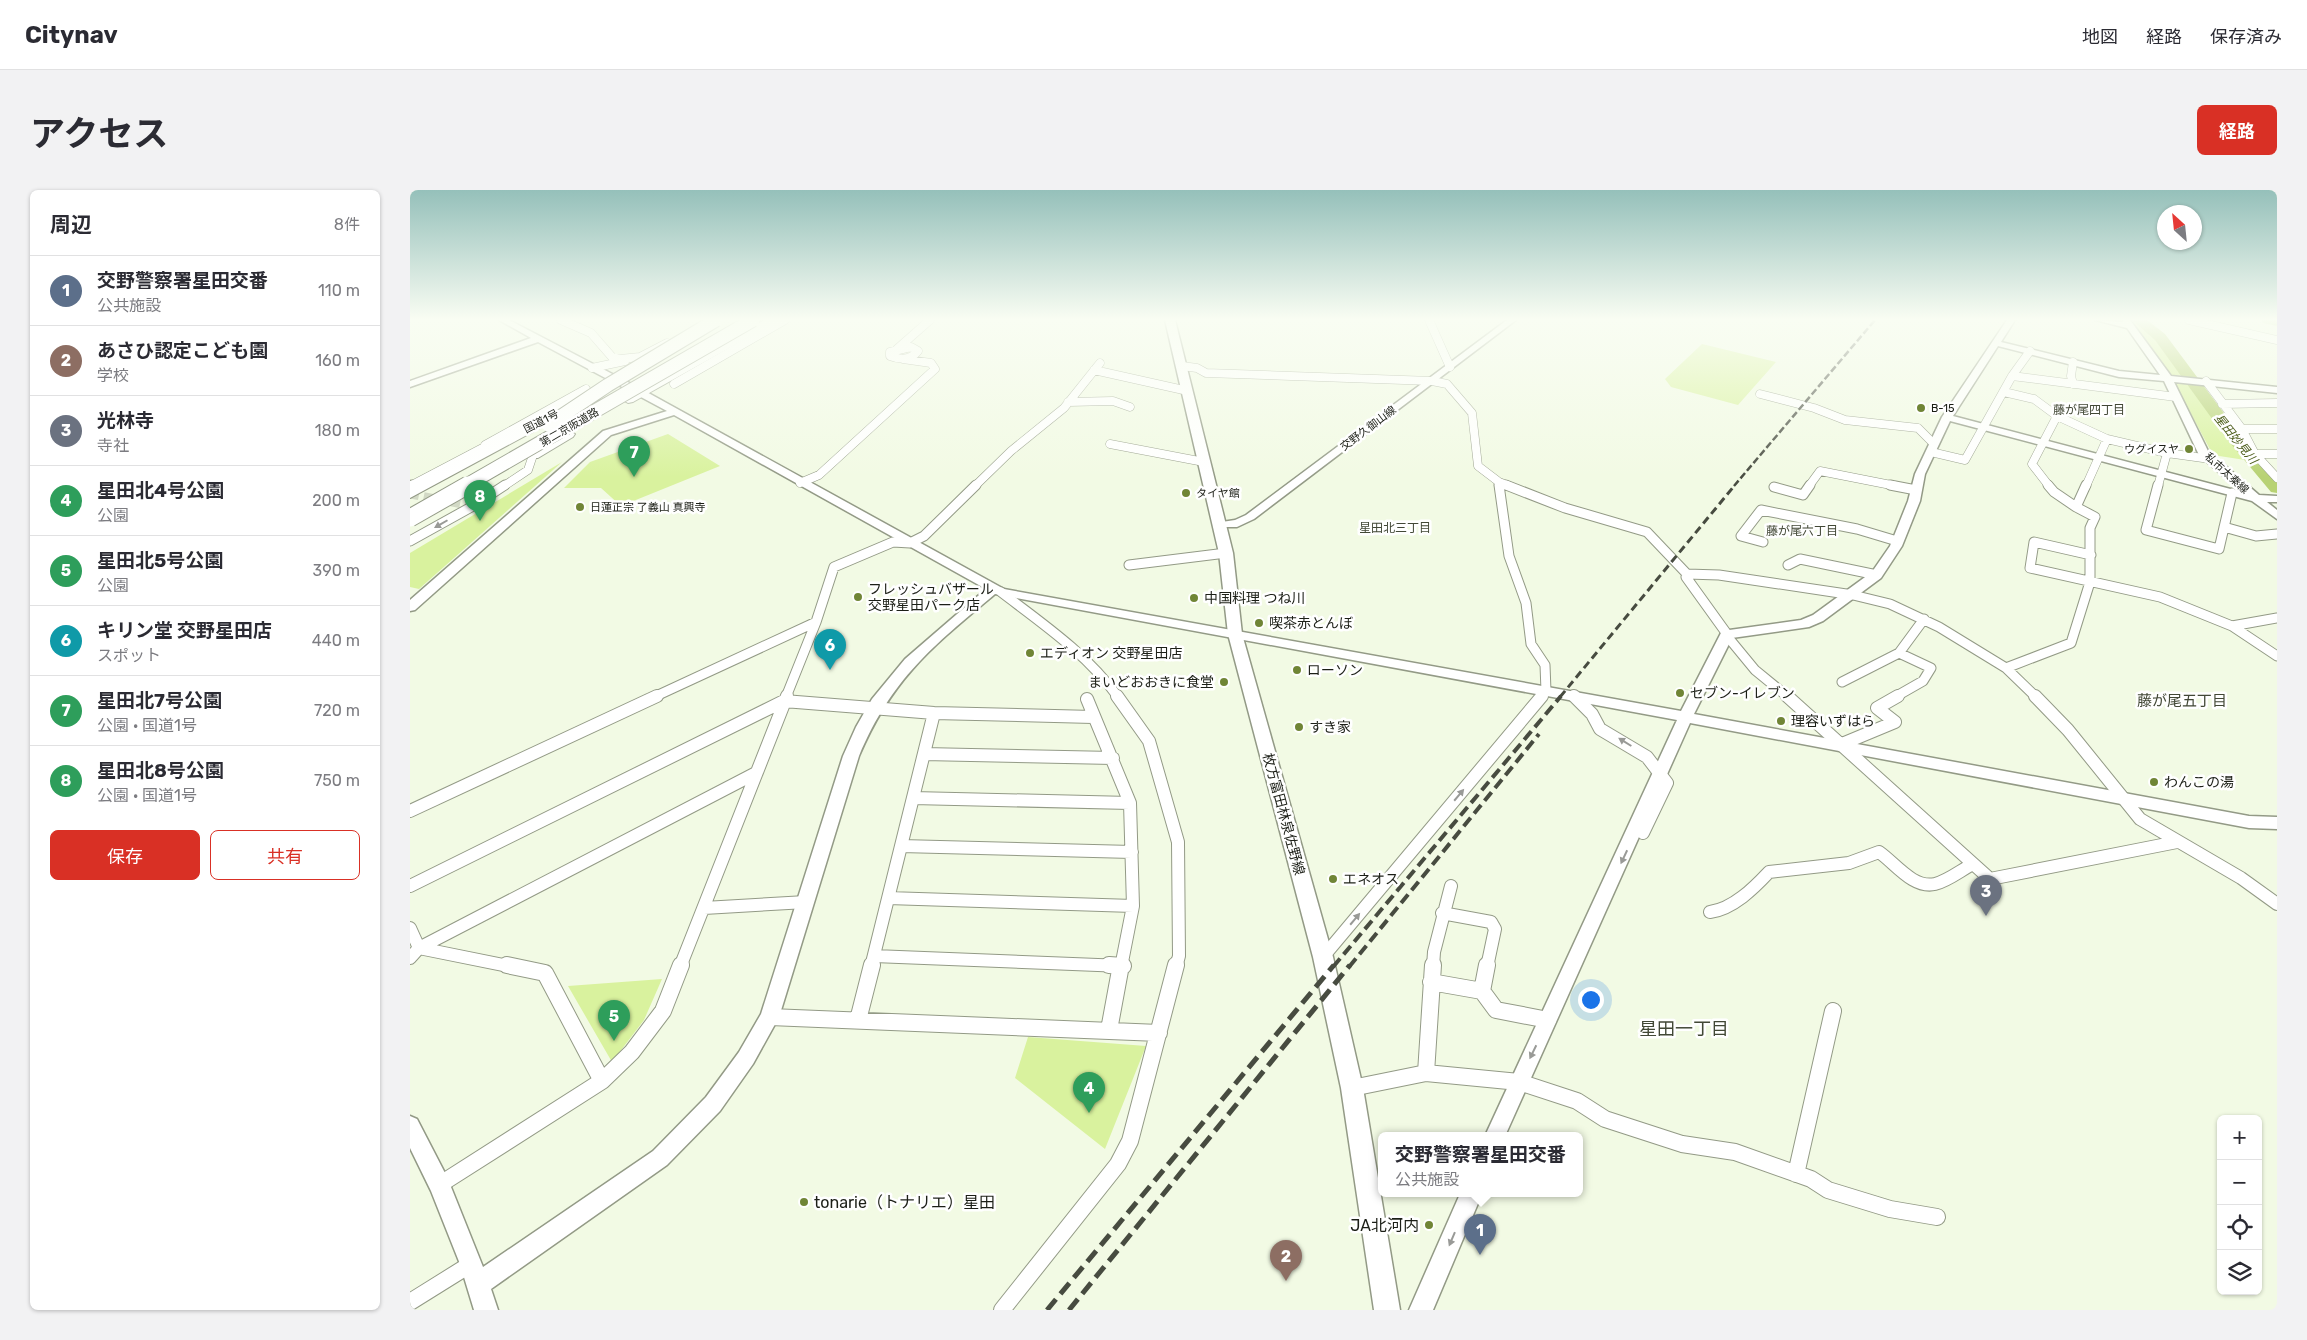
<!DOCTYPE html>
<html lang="ja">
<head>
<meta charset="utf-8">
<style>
  :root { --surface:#fff; --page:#f2f2f3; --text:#2b2b33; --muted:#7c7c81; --line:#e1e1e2; --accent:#d93025 }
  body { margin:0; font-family:Rubik,"Noto Sans JP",sans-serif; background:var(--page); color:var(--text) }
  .controls { position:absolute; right:15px; bottom:15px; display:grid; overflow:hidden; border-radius:8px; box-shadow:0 1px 4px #0004 }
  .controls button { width:45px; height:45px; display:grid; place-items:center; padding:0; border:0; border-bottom:1px solid var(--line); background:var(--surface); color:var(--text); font:25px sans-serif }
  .compass { position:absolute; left:1747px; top:15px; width:45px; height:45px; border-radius:50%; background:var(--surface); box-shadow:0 1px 4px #0004; rotate:333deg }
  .you { position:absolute; left:1180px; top:809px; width:18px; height:18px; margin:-12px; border:4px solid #fff; border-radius:50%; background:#1a73e8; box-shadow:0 0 0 8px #1a73e833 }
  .badge { display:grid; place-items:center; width:32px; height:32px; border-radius:50%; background:var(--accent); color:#fff; font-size:16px; font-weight:700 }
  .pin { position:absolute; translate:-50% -41px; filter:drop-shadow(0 1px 2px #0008) }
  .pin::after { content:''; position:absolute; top:26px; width:18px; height:15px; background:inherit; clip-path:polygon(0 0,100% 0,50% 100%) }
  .popup { position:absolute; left:968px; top:942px; width:205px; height:65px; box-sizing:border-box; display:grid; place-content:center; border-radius:8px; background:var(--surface); filter:drop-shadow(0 1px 4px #0005); font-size:16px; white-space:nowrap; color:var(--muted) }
  .popup b { font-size:19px; color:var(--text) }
  .popup::after { content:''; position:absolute; left:50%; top:100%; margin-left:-10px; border:10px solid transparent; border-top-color:var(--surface) }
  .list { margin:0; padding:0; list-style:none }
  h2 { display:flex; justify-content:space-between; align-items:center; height:65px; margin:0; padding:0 20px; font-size:21px }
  h2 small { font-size:16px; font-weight:400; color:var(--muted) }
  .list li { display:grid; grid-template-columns:32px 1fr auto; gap:15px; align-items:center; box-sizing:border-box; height:70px; padding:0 20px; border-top:1px solid var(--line) }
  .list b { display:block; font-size:19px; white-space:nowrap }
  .list p { margin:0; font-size:16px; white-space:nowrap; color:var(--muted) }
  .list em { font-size:16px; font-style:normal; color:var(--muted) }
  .actions { display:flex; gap:10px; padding:15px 20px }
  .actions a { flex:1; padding:11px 0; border:1px solid var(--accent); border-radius:8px; text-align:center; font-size:18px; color:var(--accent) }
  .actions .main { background:var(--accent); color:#fff }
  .icon { flex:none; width:28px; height:28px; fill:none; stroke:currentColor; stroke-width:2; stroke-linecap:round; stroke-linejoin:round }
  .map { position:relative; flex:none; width:1867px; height:1120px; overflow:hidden; border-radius:8px }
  header { display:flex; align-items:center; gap:30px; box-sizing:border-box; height:70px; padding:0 25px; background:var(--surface); border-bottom:1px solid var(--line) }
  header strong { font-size:24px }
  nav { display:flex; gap:28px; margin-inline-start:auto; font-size:18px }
  .intro { display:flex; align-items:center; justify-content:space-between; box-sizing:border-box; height:120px; padding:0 30px }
  h1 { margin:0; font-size:35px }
  .button { padding:12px 22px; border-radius:8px; background:var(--accent); color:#fff; font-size:18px; font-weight:700 }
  main { display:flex; gap:30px; padding:0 30px }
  aside { flex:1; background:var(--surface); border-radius:8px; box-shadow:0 1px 4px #0004 }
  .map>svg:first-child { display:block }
  .green { fill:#d9f29e }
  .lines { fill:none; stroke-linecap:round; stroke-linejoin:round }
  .river { fill:#b8d274; fill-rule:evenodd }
  .street-tunnel { stroke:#d2d9c5; stroke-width:9; stroke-dasharray:9 5; stroke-linecap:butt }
  .street-far3-casing { stroke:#939a86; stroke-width:9 }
  .street-far2-casing { stroke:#939a86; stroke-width:11 }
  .street-far1-casing { stroke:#939a86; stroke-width:14 }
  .street-casing { stroke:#939a86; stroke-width:18 }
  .secondary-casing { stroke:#939a86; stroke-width:3 }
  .primary-casing { stroke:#939a86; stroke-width:3 }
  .highway-casing { stroke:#939a86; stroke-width:2 }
  .street-far3 { stroke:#fff; stroke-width:8 }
  .street-far2 { stroke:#fff; stroke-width:9 }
  .street-far1 { stroke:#fff; stroke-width:12 }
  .street { stroke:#fff; stroke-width:16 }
  .secondary { fill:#fff; fill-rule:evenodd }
  .primary { fill:#fff; fill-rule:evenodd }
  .highway { fill:#fff; fill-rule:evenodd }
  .rail-far3 { stroke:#474b40; stroke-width:2.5; stroke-dasharray:7 3; stroke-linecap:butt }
  .rail-far2 { stroke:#474b40; stroke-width:3; stroke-dasharray:8 4.5; stroke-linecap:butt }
  .rail-far1 { stroke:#474b40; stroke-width:4; stroke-dasharray:11 5.5; stroke-linecap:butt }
  .rail { stroke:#474b40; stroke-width:5; stroke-dasharray:14 7; stroke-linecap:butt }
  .highway-bridge-far1-casing { stroke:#939a86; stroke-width:15; stroke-linecap:butt }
  .highway-bridge-casing { stroke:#939a86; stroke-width:19; stroke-linecap:butt }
  .highway-bridge-far1 { stroke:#fff; stroke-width:13 }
  .highway-bridge { stroke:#fff; stroke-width:17 }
  .oneway { fill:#999a97 }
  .poi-dot { fill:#708536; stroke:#fff; stroke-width:2 }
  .labels { text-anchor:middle; stroke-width:5; stroke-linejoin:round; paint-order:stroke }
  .far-poi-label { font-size:11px; fill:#1c1f17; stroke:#fff; text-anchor:start }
  .far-street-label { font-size:11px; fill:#1c1f17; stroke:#fff }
  .far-neighbourhood-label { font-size:12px; fill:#424836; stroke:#fff }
  .far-water-label { font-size:12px; font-style:italic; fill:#4d5e1b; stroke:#fff }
  .poi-label { font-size:14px; fill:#1c1f17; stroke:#fff; text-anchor:start }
  .street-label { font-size:14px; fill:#1c1f17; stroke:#fff }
  .neighbourhood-label { font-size:15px; fill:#424836; stroke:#fff }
  .near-poi-label { font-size:16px; fill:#1c1f17; stroke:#fff; text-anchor:start }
  .near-neighbourhood-label { font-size:18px; fill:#424836; stroke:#fff }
</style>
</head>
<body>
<header>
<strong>Citynav</strong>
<nav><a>地図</a><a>経路</a><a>保存済み</a></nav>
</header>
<div class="intro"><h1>アクセス</h1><a class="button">経路</a></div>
<main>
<aside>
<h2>周辺<small>8件</small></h2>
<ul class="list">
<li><span class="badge" style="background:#5c6f8a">1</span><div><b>交野警察署星田交番</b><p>公共施設</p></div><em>110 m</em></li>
<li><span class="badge" style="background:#8d6e63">2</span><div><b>あさひ認定こども園</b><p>学校</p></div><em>160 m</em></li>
<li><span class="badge" style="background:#6b7280">3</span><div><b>光林寺</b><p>寺社</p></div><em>180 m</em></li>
<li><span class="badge" style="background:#2e9e5b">4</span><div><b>星田北4号公園</b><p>公園</p></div><em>200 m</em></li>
<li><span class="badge" style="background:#2e9e5b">5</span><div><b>星田北5号公園</b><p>公園</p></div><em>390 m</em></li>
<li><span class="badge" style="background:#0f9aa8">6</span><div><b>キリン堂 交野星田店</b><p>スポット</p></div><em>440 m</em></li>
<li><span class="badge" style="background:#2e9e5b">7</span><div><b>星田北7号公園</b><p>公園 · 国道1号</p></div><em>720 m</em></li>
<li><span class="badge" style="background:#2e9e5b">8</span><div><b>星田北8号公園</b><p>公園 · 国道1号</p></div><em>750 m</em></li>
</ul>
<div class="actions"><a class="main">保存</a><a>共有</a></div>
</aside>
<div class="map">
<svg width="1867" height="1120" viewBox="0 0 1867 1120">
  <rect width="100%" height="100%" fill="#f2fae4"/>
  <path class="green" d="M 1720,130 L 1728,130 L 1747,146 L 1775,186 L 1759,185 Z
    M 1292,154 L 1366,172 L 1328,215 L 1261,197 L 1255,189 Z
    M 1764,192 L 1782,194 L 1835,270 L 1803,265 Z
    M 258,244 L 310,276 L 211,316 L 191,298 L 154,298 L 180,272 Z
    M 152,272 L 9,399 L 0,397 L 0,363 Z
    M 252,789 L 234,830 L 202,872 L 158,796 Z
    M 618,847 L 736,856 L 695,959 L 605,888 Z"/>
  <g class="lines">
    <path class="river" d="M 1722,130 L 1737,130 L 1755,144 L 1828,242 L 1867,287 L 1867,303 L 1861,302 L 1816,248 L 1745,150 Z
      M 1851,130 L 1867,130 L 1867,136 L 1853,133 Z"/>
    <path class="street-tunnel" d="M 0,304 L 63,316"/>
    <g class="street-far3-casing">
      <path id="street-far3" d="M 151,130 L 181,143 L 202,167 L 210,169 L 230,167 L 257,153
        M 1019,130 L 1040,177
        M 1779,130 L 1867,150
        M 501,157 L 508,161 C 501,170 490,170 480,166 L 480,162 Z
        M 487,159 L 520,130
        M 1663,172 L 1661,186 L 1663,194
        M 772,176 L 787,178 L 796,183 L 1022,191 L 1037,194 L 1062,223 L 1068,276 L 1089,292 L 1099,296
        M 182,178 L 215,171
        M 684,180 L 778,201
        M 1602,186 L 1766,207
        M 1796,191 L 1832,239 L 1845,264 L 1867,288
        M 264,194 L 375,130
        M 1594,202 L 1624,209 L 1647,226 L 1697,249 L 1757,263 L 1800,269
        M 1350,204 L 1404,218 L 1435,230 L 1508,238 L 1523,253
        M 658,212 L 703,211 L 720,217
        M 1812,214 L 1867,213
        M 1832,239 L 1867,239
        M 700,254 L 794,272
        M 75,255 L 176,199
        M 1521,262 L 1555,270 L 1602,186 L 1620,161
        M 1845,264 L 1867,264
        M 1089,292 L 1090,296
        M 390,293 L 409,285 L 525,179 L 521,173 L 493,169
        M 0,296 L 80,254
        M 94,296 L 118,280 L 123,265
        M 565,296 L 601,261 L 654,218 L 690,173
        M 1399,296 L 1410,281 L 1486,296
        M 1639,296 L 1622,274 L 1647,226
        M 1676,296 L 1697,249
        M 1748,296 L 1757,263"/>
    </g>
    <g class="street-far2-casing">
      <path id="street-far2" d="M 1089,295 L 1099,366 L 1116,413 L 1121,454 L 1135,475 L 1136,501 L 1131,507
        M 1096,295 L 1155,318 L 1237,342 L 1277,384
        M 1480,295 L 1506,300
        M 1638,295 L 1644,302 L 1666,317
        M 1748,295 L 1736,340 L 1809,359 L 1822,303
        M 0,296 L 2,295
        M 1364,297 L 1393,305 L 1400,295
        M 1814,337 L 1846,346 L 1867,344
        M 0,351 L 63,316 L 95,295
        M 1353,352 L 1331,346 L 1351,320 L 1447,339 L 1487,351
        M 1681,365 L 1624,352 L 1620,378 L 1750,407 L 1822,436 L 1867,466
        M 719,375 L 816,363
        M 1378,375 L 1390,369 L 1467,385
        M 591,402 C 633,434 677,464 708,507
        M 1822,436 L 1867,428
        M 1317,444 L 1276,387 L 1277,384 L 1309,385 L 1443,405 L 1480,414 L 1529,437 L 1596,478 L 1626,507
        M 1317,446 L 1345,480 L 1378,507
        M 1596,478 L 1661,453 L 1680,392 L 1680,338 L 1685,327 L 1666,317 L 1676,295
        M 1432,492 L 1489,463
        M 1163,505 L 1165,507
        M 244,507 L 406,432
        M 376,507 L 406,432 L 424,377 L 483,352 L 500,353 L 514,346 L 566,295
        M 1485,507 L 1513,491 L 1521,478 L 1489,463 L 1514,429"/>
    </g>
    <g class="street-far1-casing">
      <path id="street-far1" d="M 707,506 L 739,551 L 768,652 L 769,766 L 766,777
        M 1164,506 L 1182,524 L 1190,539 L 1237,567 L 1257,593 L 1233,643
        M 1377,506 L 1580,689 L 1767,652
        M 1625,506 L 1658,540 L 1730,629 L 1831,688 L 1867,714
        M 677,509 L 720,613 L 723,716 L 711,777
        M 1432,554 L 1485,532 L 1467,518 L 1488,506
        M 514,564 L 703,568
        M 503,608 L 720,613
        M 0,621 L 247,506
        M 491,656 L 722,662
        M 0,696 L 374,511 L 524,523 L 683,527
        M 478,708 L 723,716
        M 294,718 L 396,712
        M 1300,722 C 1323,719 1344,698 1359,682 L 1439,673 L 1469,662 C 1485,673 1503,699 1525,694 C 1538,691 1551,680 1563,674
        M 1032,723 L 1081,732 L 1085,739 L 1077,777
        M 0,738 L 9,758 L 103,777
        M 464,766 L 713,776
        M 913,767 L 1132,506
        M 0,768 L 9,758 L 346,583
        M 270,777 L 377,506
        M 461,777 L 524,523
        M 1023,777 L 1024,762 L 1041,696"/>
    </g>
    <g class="street-casing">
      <path id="street" d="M 97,775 L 135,783 L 192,891
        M 699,775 L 713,776
        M 1021,792 L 1072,801 L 1086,820 L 1138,830
        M 1072,801 L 1077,775
        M 360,827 L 749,843
        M 448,830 L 462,775
        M 699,840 L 711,775
        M 1016,883 L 1023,775
        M 942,898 L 1016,883 L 1109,892 L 1167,911 L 1195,929 L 1272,954 L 1325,962 L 1401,989 L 1418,1000 L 1480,1019 L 1527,1027
        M 1386,984 L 1423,821
        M 29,995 L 192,891 L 222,862 L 253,821 L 271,775
        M 0,1112 L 61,1074
        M 592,1120 L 708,974 L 720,951 L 766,775"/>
    </g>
    <g class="secondary-casing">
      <path id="secondary" d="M 89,130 L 99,130 L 233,200 L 594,399 L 1271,521 L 1312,441 L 1391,430 L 1403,425 L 1462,382 L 1480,356 L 1498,311 L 1505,284 L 1532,227 L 1597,130 L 1605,130 L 1591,152 L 1709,181 L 1750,185 L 1717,138 L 1685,130 L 1713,132 L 1712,130 L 1720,130 L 1761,186 L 1867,197 L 1867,203 L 1764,192 L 1798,261 L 1849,305 L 1867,306 L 1867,312 L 1857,312 L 1867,320 L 1867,329 L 1842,311 L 1540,231 L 1515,284 L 1510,311 L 1492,356 L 1471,388 L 1413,431 L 1399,437 L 1322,448 L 1284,524 L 1839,626 L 1867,627 L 1867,639 L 1839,638 L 1280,533 L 1095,946 L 1075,946 L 1267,530 L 585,404 C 522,457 482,488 449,566 L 369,827 L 343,874 L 310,921 L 257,975 L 81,1099 L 88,1120 L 64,1120 L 50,1074 L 21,1001 L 0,958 L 0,926 L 7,929 L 37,987 L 73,1077 L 243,961 L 296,907 L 329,862 L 351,824 L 433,566 L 446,537 L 462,509 L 495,469 L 576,399 L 264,225 L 201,245 L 5,420 L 0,421 L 0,410 L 193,241 L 257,221 L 128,152 L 0,197 L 0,191 L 121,148 ZM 1588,156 L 1709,187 L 1754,191 L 1789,265 L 1832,302 L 1543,226 Z
        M 1097,130 L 1106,130 L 844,329 L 827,337 L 805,337 L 805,333 L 825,330 L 836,325 Z
        M 1050,1004 L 1072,1004 L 1023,1120 L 999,1120 Z"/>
    </g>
    <g class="primary-casing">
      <path id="primary" d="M 755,130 L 765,130 L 823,363 L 832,444 L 923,767 L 953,898 L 990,1120 L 964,1120 L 931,898 L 903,767 L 818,444 L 809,363 Z"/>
    </g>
    <g class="highway-casing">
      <path id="highway" d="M 354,130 L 369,130 L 223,212 L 218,213 L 211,209 Z
        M 160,212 L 167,216 L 165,219 L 0,308 L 0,297 Z
        M 158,240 L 165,244 L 163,247 L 128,268 L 118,268 L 116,265 Z"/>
    </g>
    <use href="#street-far3" class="street-far3"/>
    <use href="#street-far2" class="street-far2"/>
    <use href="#street-far1" class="street-far1"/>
    <use href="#street" class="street"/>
    <use href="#secondary" class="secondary"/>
    <use href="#primary" class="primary"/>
    <use href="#highway" class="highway"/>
    <path class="rail-far3" d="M 1324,296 L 1465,130"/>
    <path class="rail-far2" d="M 1150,507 L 1325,295"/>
    <path class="rail-far1" d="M 923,777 L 1151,506
      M 939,777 L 1129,544"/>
    <path class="rail" d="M 637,1120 L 924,775
      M 659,1120 L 940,775"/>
    <g class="highway-bridge-far1-casing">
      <path id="highway-bridge-far1" d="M 138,235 L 198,195 L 306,130
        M 55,296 L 343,130"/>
    </g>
    <g class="highway-bridge-casing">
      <path id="highway-bridge" d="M 0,328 L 58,295"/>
    </g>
    <use href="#highway-bridge-far1" class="highway-bridge-far1"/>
    <use href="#highway-bridge" class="highway-bridge"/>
  </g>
  <defs><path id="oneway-solid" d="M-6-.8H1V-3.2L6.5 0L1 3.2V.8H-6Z" transform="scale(1.25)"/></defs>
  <g class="oneway">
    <use href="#oneway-solid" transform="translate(31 334) rotate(150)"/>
    <use href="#oneway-solid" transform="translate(1215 552) rotate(-148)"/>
    <use href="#oneway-solid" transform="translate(1049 605) rotate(-50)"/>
    <use href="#oneway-solid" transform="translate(1214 667) rotate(115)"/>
    <use href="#oneway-solid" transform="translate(945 729) rotate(-50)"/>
    <use href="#oneway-solid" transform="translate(1123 862) rotate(116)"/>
    <use href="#oneway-solid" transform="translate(1042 1049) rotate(113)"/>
  </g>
  <linearGradient id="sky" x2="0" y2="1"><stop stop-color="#95c0ba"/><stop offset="0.45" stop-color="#f9fdf3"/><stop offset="1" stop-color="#f9fdf3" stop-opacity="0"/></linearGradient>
  <rect width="1867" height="287" fill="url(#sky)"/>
  <g class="poi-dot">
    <circle cx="1511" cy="218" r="5"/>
    <circle cx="1779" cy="259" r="5"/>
    <circle cx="776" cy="303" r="5"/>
    <circle cx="170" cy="317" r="5"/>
    <circle cx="448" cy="407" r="5"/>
    <circle cx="784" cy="408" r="5"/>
    <circle cx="849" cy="433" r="5"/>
    <circle cx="620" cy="463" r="5"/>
    <circle cx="887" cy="480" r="5"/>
    <circle cx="814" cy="492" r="5"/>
    <circle cx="1270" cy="503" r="5"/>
    <circle cx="1371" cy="531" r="5"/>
    <circle cx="889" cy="537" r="5"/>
    <circle cx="1744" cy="592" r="5"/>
    <circle cx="923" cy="689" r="5"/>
    <circle cx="394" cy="1012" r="5"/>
    <circle cx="1019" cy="1035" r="5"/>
  </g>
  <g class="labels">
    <g class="far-poi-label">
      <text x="1521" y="222">B-15</text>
      <text x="1769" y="263" text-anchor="end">ウグイスヤ</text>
      <text x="786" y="307">タイヤ館</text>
      <text x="180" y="321">日蓮正宗 了義山 真興寺</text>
    </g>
    <g class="far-street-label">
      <text transform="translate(131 231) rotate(-27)" y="4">国道1号</text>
      <text transform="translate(159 237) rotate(-30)" y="4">第二京阪道路</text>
      <text transform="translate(958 238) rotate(-37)" y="4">交野久御山線</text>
      <text transform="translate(1817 283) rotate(42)" y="4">私市太秦線</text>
    </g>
    <g class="far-neighbourhood-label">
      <text x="1679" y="224">藤が尾四丁目</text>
      <text x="985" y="342">星田北三丁目</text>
      <text x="1392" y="345">藤が尾六丁目</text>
    </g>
    <g class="far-water-label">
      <text transform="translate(1826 249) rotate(51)" y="4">星田妙見川</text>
    </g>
    <g class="poi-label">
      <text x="458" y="404">フレッシュバザール<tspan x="458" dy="16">交野星田パーク店</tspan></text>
      <text x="794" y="413">中国料理 つね川</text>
      <text x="859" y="438">喫茶赤とんぼ</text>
      <text x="630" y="468">エディオン 交野星田店</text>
      <text x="897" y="485">ローソン</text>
      <text x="804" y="497" text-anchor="end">まいどおおきに食堂</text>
      <text x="1280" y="508">セブン-イレブン</text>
      <text x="1381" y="536">理容いずはら</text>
      <text x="899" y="542">すき家</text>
      <text x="1754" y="597">わんこの湯</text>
      <text x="933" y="694">エネオス</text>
    </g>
    <g class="street-label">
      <text transform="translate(874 624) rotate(75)" y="5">枚方富田林泉佐野線</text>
    </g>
    <g class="neighbourhood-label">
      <text x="1772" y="516">藤が尾五丁目</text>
    </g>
    <g class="near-poi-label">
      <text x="404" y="1018">tonarie（トナリエ）星田</text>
      <text x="1009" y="1041" text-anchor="end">JA北河内</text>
    </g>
    <g class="near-neighbourhood-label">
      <text x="1274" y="845">星田一丁目</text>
    </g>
  </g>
</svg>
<div class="controls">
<button>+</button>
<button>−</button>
<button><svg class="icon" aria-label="locate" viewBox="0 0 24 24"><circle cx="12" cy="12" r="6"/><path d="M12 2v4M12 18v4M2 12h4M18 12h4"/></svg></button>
<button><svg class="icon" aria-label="layers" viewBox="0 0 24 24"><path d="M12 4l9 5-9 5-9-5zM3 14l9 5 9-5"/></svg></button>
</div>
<svg class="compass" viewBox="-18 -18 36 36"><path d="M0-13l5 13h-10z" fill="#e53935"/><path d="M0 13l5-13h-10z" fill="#7c7c81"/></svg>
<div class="you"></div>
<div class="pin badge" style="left:1070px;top:1065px;background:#5c6f8a">1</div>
<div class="popup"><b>交野警察署星田交番</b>公共施設</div>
<div class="pin badge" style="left:876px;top:1091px;background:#8d6e63">2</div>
<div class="pin badge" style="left:1576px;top:726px;background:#6b7280">3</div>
<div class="pin badge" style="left:679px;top:923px;background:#2e9e5b">4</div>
<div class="pin badge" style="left:204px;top:851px;background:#2e9e5b">5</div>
<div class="pin badge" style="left:420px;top:480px;background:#0f9aa8">6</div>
<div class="pin badge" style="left:224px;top:287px;background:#2e9e5b">7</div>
<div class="pin badge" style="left:70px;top:331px;background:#2e9e5b">8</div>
</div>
</main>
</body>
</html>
